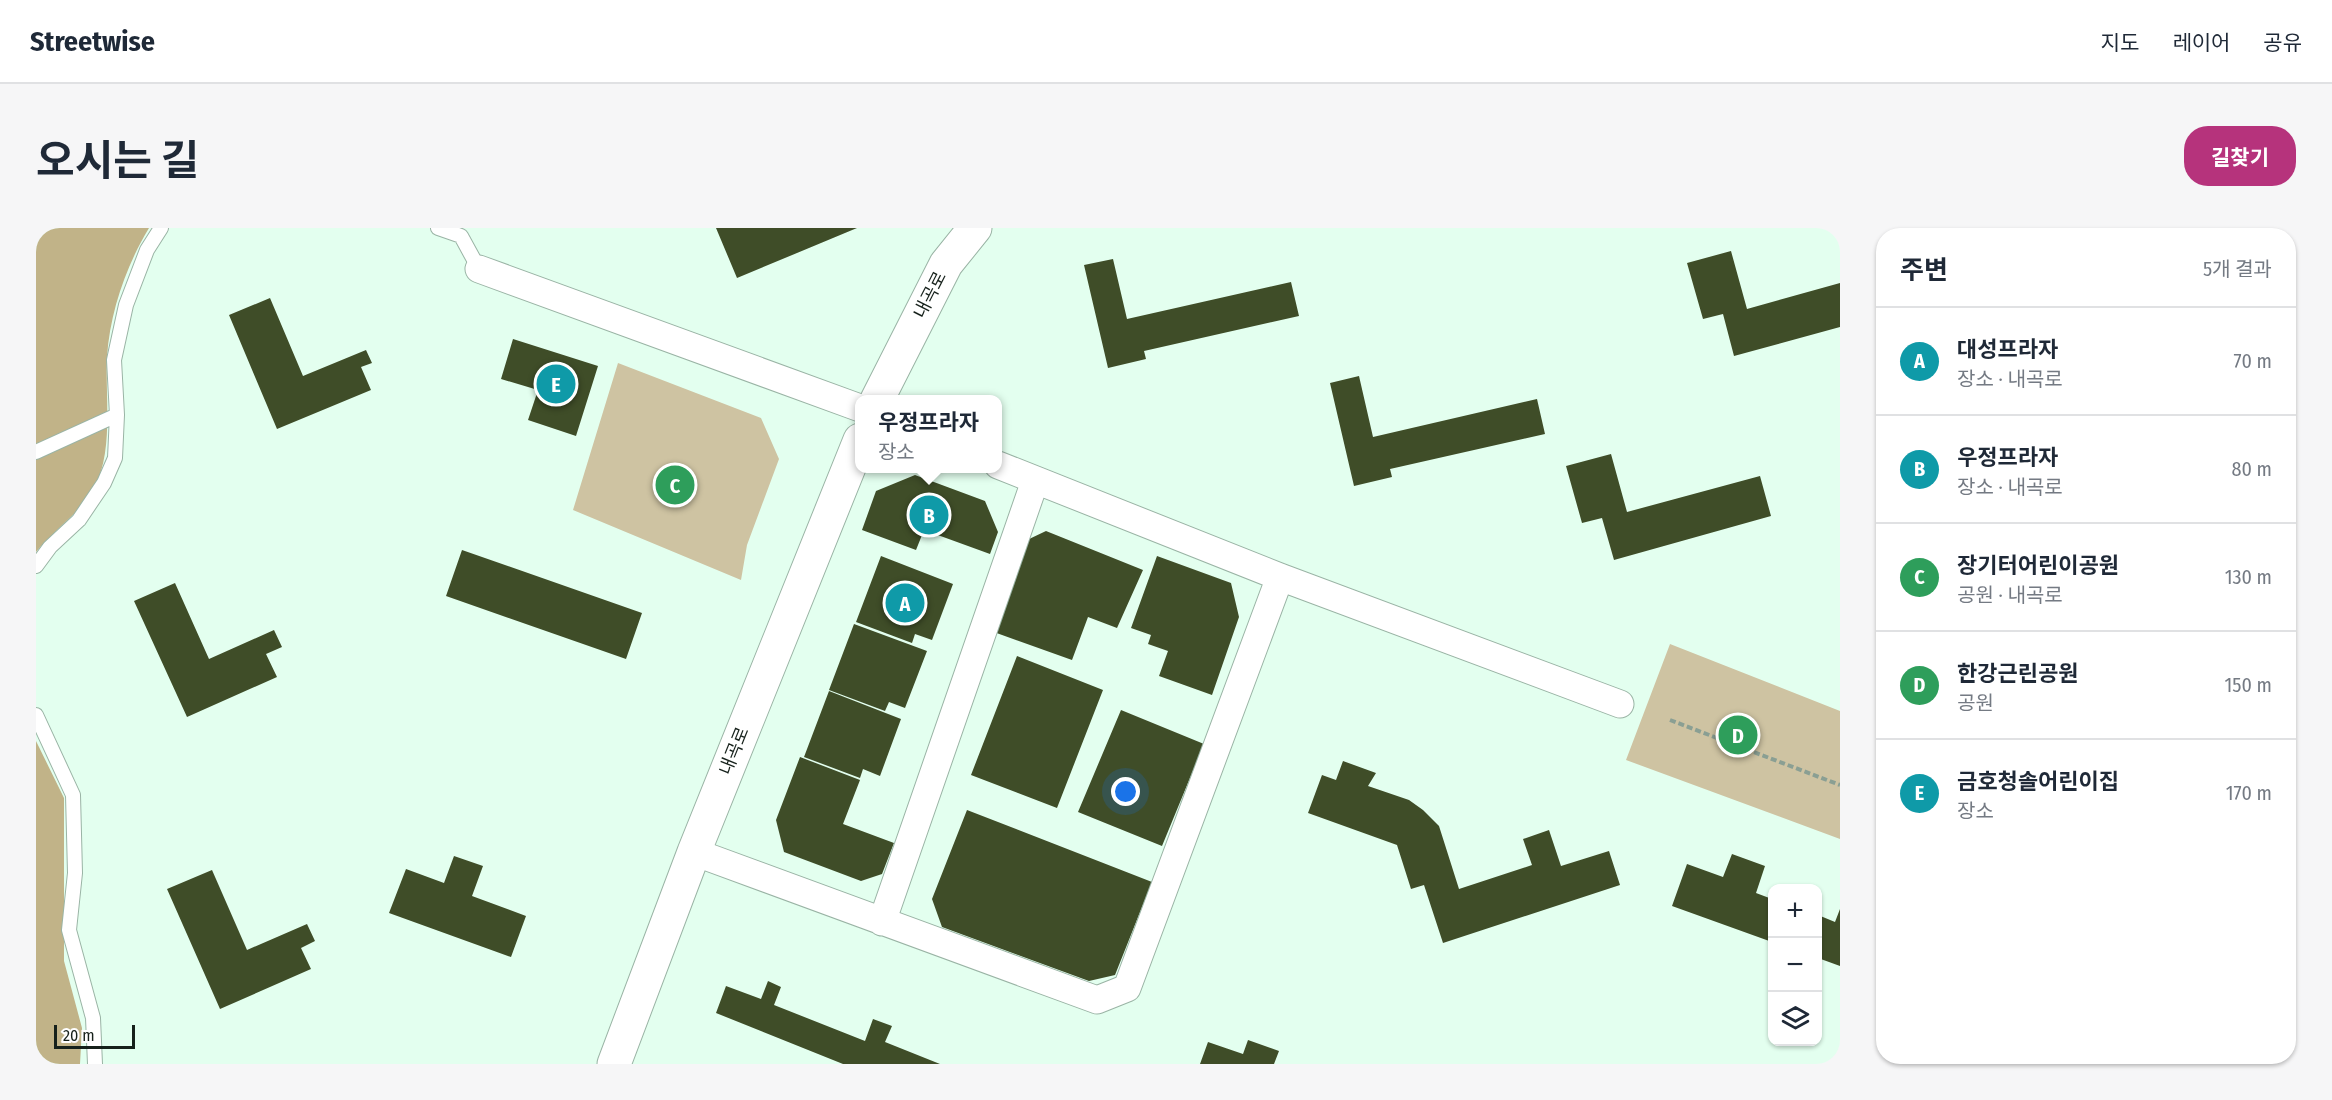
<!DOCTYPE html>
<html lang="ko">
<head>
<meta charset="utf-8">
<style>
  :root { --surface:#fff; --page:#f6f6f7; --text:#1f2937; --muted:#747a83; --line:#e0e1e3; --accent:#b6337c }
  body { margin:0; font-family:"Fira Sans Condensed","Noto Sans KR",sans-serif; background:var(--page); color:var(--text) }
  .controls { position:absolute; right:18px; bottom:18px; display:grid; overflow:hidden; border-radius:12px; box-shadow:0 2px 4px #0004 }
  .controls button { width:54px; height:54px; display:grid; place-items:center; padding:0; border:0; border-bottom:2px solid var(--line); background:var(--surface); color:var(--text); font:30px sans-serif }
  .scale { position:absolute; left:18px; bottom:15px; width:81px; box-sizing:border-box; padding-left:6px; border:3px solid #16211b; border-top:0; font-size:16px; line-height:21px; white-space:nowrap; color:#16211b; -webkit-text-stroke:4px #fff; paint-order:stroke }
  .you { position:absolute; left:1090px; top:564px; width:21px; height:21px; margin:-15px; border:4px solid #fff; border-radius:50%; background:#1a73e8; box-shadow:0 0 0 9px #1a73e833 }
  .badge { display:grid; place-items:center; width:39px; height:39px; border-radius:50%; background:var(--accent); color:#fff; font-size:20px; font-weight:700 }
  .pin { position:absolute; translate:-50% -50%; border:3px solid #fff; box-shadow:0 2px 6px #0006 }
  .popup { position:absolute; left:819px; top:167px; width:147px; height:78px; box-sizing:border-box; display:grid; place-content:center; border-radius:12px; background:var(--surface); filter:drop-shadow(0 2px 4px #0005); font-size:20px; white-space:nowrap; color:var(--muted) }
  .popup b { font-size:22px; color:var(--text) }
  .popup::after { content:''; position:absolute; left:50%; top:100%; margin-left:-12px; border:12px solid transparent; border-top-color:var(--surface) }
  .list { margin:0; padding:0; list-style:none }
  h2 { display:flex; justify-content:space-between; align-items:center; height:78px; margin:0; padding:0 24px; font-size:26px }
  h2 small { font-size:20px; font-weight:400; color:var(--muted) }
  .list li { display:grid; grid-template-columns:39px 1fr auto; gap:18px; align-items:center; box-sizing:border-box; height:108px; padding:0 24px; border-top:2px solid var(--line) }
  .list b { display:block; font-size:22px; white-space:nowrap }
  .list p { margin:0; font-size:20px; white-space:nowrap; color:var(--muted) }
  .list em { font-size:20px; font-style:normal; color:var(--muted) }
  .icon { flex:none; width:33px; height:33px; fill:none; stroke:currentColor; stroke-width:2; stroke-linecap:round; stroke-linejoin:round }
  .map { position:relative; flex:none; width:1804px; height:836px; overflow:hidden; border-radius:24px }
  header { display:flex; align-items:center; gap:36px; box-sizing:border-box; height:84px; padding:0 30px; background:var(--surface); border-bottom:2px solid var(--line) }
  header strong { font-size:28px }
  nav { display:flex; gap:33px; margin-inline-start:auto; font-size:21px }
  .intro { display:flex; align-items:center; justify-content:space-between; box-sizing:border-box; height:144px; padding:0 36px }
  h1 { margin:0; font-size:42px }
  .button { padding:15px 27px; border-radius:24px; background:var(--accent); color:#fff; font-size:21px; font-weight:700 }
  main { display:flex; gap:36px; padding:0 36px }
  aside { flex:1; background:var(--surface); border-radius:24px; box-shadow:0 2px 4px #0004 }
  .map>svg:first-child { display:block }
  .green { fill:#cec3a2 }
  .forest { fill:#c1b388 }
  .building { fill:#3f4d28 }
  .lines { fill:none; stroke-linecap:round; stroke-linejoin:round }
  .lane-casing { stroke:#9ab4a5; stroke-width:16 }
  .street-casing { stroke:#9ab4a5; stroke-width:29 }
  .secondary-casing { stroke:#9ab4a5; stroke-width:35 }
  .path { stroke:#8a9f93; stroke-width:4; stroke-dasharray:6 3; stroke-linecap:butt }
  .lane { stroke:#fff; stroke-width:14 }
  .street { stroke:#fff; stroke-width:27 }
  .secondary { stroke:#fff; stroke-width:33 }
  .labels { text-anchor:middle; stroke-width:6; stroke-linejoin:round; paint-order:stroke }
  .street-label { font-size:18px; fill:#16211b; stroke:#fff }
</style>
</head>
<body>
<header>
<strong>Streetwise</strong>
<nav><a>지도</a><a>레이어</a><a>공유</a></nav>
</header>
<div class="intro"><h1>오시는 길</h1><a class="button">길찾기</a></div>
<main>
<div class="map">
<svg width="1804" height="836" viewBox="0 0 1804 836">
  <rect width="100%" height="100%" fill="#e3ffef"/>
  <path class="green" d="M 582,135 L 725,190 L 743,231 L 711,317 L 705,352 L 537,282 Z
    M 1634,416 L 1804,483 L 1804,611 L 1590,532 Z"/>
  <path class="forest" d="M 0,0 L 113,0 C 90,38 74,84 71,129 C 69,169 78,224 58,260 C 44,285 18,302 0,324 Z
    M 0,513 L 28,570 L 28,733 L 46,800 L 44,836 L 0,836 Z"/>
  <path class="building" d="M 680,0 L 821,0 L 701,50 Z
    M 1695,23 L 1711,81 L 1804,55 L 1804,99 L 1698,128 L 1687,86 L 1667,91 L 1651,35 Z
    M 1077,31 L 1091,91 L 1255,54 L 1263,88 L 1108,123 L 1110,131 L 1072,140 L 1048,37 Z
    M 234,70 L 267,148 L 330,122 L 336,135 L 325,139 L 335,162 L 241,201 L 193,87 Z
    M 477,111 L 562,138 L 540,208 L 492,192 L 502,162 L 465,151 Z
    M 1323,148 L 1337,209 L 1501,171 L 1509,206 L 1354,241 L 1356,249 L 1318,258 L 1294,155 Z
    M 1575,226 L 1591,284 L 1724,248 L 1735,288 L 1578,332 L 1566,290 L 1546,295 L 1530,238 Z
    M 879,247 L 949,273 L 962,304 L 954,326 L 888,302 L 880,322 L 826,302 L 840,263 Z
    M 1010,303 L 1107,342 L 1081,400 L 1052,389 L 1036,432 L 955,403 L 991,312 Z
    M 426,322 L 606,385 L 590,431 L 410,368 Z
    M 845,328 L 917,356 L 896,412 L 879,406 L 876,415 L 820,394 Z
    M 1121,328 L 1195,355 L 1203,389 L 1176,467 L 1123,448 L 1132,423 L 1112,416 L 1115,407 L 1095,400 Z
    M 139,355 L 173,431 L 238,402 L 246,419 L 230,426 L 241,449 L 151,489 L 98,373 Z
    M 818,396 L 891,423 L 869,480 L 853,474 L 849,483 L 793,462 Z
    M 981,428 L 1067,462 L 1021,580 L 935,547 Z
    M 793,463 L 865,491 L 844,548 L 827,541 L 824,550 L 768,529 Z
    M 1085,482 L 1168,516 L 1126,618 L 1042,584 Z
    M 764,529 L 824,552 L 807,596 L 858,615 L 846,646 L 825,653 L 748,624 L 740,592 Z
    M 1307,533 L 1340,545 L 1332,558 L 1373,572 L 1387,582 L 1403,598 L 1423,661 L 1496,637 L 1487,611 L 1513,602 L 1525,638 L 1573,623 L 1584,657 L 1407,715 L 1388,657 L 1375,661 L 1361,617 L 1272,585 L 1286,547 L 1300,552 Z
    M 931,582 L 1116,654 L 1079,747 L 1053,753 L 906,699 L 896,671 Z
    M 1696,626 L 1729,638 L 1720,665 L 1736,671 L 1736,714 L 1636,678 L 1651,636 L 1687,649 Z
    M 418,628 L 447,638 L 436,668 L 490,688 L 475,729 L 353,685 L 370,641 L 408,655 Z
    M 176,642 L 211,722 L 271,696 L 279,713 L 265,720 L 275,741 L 184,781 L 131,661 Z
    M 1804,681 L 1804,738 L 1782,730 L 1782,687 L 1799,694 Z
    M 732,753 L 745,759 L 738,777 L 829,813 L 837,791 L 856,798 L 849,814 L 904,836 L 807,836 L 680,785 L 690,758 L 725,771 Z
    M 1212,812 L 1243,823 L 1238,836 L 1164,836 L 1172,814 L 1207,826 Z"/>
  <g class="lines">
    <g class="lane-casing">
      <path id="lane" d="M 402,0 L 425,8 L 443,41
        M 0,224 L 81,187
        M 0,338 L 14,319 L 43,292 L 68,255 L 79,230 L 81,187 L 78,132 L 90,77 L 111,22 L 125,0
        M 0,487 L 37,567 L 39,645 L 33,702 L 57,790 L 59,836"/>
    </g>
    <g class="street-casing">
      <path id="street" d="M 443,41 L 824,180
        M 962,237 L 1244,349 L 1584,476
        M 658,624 L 1061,772 L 1091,760 L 1244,349
        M 846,694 L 999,253"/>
    </g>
    <g class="secondary-casing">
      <path id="secondary" d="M 841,172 L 910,36 L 939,0
        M 578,836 L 658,624 L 824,212"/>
    </g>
    <path class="path" d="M 1634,492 L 1804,557"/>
    <use href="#lane" class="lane"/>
    <use href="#street" class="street"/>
    <use href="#secondary" class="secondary"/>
  </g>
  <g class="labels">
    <g class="street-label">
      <text transform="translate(894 67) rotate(-63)" y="6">내곡로</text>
      <text transform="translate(698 523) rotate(-68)" y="6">내곡로</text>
    </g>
  </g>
</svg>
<div class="controls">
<button>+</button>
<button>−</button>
<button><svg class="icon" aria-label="layers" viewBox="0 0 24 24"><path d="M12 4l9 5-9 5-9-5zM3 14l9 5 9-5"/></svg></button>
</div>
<div class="scale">20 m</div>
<div class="you"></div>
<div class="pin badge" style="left:869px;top:375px;background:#0f9aa8">A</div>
<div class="pin badge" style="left:893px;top:287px;background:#0f9aa8">B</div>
<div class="popup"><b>우정프라자</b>장소</div>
<div class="pin badge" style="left:639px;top:257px;background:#2e9e5b">C</div>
<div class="pin badge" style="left:1702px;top:507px;background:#2e9e5b">D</div>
<div class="pin badge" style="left:520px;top:156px;background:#0f9aa8">E</div>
</div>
<aside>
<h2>주변<small>5개 결과</small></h2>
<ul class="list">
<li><span class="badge" style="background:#0f9aa8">A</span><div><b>대성프라자</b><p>장소 · 내곡로</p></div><em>70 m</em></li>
<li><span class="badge" style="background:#0f9aa8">B</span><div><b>우정프라자</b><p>장소 · 내곡로</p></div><em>80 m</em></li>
<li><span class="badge" style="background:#2e9e5b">C</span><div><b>장기터어린이공원</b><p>공원 · 내곡로</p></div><em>130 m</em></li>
<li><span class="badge" style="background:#2e9e5b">D</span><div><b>한강근린공원</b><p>공원</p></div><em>150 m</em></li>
<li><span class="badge" style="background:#0f9aa8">E</span><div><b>금호청솔어린이집</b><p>장소</p></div><em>170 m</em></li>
</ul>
</aside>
</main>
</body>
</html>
